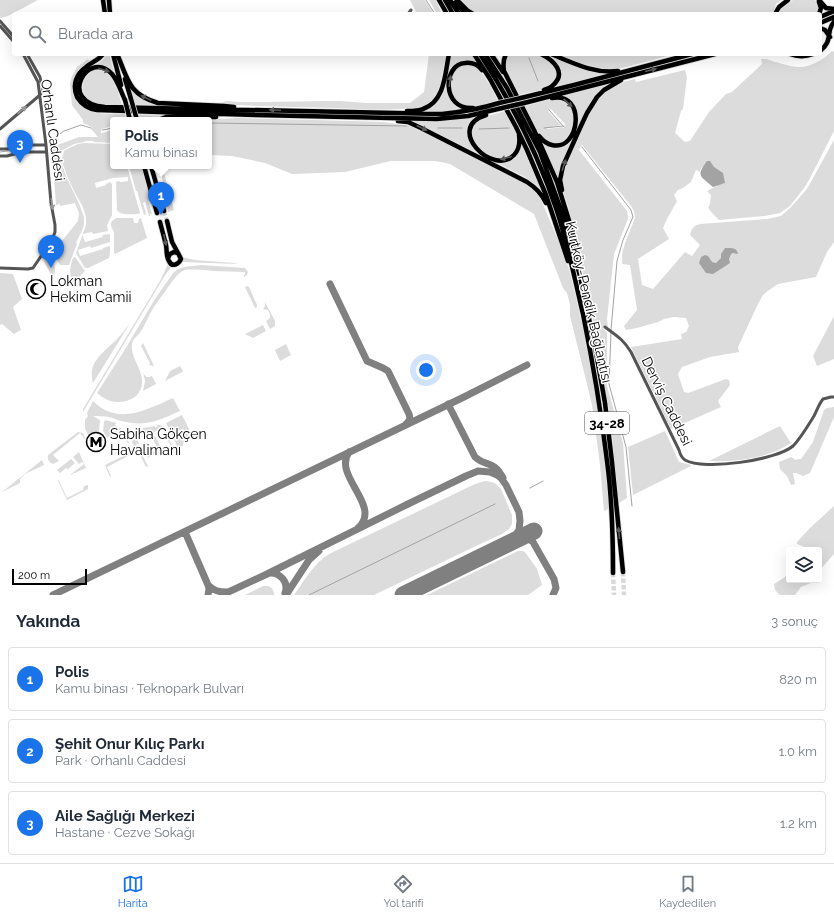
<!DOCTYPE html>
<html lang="tr">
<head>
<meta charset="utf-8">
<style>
  :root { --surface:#fff; --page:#f6f6f7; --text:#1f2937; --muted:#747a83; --line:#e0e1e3; --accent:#1a73e8 }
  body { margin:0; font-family:Raleway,sans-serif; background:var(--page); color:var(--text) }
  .controls { position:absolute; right:12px; bottom:12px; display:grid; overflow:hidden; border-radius:4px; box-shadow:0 4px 16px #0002 }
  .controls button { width:36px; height:36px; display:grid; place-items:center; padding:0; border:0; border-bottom:1px solid var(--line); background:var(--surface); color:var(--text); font:20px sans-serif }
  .scale { position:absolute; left:12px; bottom:10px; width:75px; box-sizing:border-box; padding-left:4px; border:2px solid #000; border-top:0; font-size:11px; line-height:14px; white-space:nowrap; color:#000; -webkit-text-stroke:3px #fff; paint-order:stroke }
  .you { position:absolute; left:426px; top:370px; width:14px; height:14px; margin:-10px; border:3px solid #fff; border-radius:50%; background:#1a73e8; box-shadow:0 0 0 6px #1a73e833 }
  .badge { display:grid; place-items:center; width:26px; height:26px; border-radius:50%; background:var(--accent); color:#fff; font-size:13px; font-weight:700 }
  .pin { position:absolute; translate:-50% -33px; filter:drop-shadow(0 1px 2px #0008) }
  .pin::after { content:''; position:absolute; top:21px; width:14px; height:12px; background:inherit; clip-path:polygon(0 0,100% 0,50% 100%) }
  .popup { position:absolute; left:110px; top:117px; width:102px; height:52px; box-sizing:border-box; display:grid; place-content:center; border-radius:4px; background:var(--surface); filter:drop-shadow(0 1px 3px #0005); font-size:13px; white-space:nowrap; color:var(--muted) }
  .popup b { font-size:15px; color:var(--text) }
  .popup::after { content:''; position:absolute; left:50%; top:100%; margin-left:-8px; border:8px solid transparent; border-top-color:var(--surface) }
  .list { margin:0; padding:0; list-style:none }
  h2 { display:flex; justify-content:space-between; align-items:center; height:52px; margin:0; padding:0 16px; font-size:17px }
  h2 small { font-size:13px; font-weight:400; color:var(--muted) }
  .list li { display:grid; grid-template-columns:26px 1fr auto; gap:12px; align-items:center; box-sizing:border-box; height:64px; margin:0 8px 8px; padding:0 8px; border:1px solid var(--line); border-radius:4px }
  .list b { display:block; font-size:15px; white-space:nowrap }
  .list p { margin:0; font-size:13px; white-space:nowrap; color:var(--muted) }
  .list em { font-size:13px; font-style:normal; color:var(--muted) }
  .icon { flex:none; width:22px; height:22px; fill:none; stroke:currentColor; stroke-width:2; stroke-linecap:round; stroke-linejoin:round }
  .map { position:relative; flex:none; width:834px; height:595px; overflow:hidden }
  .search { position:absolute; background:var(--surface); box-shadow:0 4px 16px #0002; left:12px; right:12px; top:12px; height:44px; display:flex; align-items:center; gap:10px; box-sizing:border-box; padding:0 14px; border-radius:4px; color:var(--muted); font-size:15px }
  .sheet { height:268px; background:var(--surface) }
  nav { display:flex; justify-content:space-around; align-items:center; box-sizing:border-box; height:56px; border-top:1px solid var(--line); background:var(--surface); font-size:11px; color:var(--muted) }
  nav a { display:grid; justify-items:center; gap:2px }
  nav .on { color:var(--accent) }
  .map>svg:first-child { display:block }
  .green { fill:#dcdcdc; fill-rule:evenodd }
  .water { fill:#a3a3a3 }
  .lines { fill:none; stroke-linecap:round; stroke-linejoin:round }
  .stream { stroke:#a3a3a3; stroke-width:1 }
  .taxiway { stroke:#808080; stroke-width:7 }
  .runway { stroke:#808080; stroke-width:17 }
  .highway-tunnel { stroke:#d9d9d9; stroke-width:4.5; stroke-dasharray:4.5 2; stroke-linecap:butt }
  .highway-casing { stroke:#dbdbdb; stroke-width:6 }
  .minor { stroke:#555; stroke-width:3 }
  .highway { stroke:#000; stroke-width:4.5 }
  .highway-bridge-casing { stroke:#dbdbdb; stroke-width:6; stroke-linecap:butt }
  .highway-bridge { stroke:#000; stroke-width:4.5 }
  .oneway { fill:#595959 }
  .oneway2 { fill:#999 }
  .labels { text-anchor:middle; stroke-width:3; stroke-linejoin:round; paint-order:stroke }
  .shield { fill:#fff; stroke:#4c4c4c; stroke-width:1 }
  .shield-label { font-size:13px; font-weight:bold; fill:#000 }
  .street-label { font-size:14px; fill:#000; stroke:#fff }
  .poi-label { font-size:14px; fill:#000; stroke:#fff; text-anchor:start }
</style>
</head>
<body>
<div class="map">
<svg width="834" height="595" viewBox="0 0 834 595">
  <rect width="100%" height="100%" fill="#fff"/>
  <path class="green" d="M 0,0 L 38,0 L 8,16 L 1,18 L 0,17 Z
    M 410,0 L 425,0 L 434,14 L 417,14 Z
    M 429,0 L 436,0 L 442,14 L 437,14 Z
    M 460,0 L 781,0 L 776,4 L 773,14 L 476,14 L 466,7 Z
    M 793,0 L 815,0 C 819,4 820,9 816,14 L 778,14 C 779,7 787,3 793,0 Z
    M 832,51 L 833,51 L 834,52 L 834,131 L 809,180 L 804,188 L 790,206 L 780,213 L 765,216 L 719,220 L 714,215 L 708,208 L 710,204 L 711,195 L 707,191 L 720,184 L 724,184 L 714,167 L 712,165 L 712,163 L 701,168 L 700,172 L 696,170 L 691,182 L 683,188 L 678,190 L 674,195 L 677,201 L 667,219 L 663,228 L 669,239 L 638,259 L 642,285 L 653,289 L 685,252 L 692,256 L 700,245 L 690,235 C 692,228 693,226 700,224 L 767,219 L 781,216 L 791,207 L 807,189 L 834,140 L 834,242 L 827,252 L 816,277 L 778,284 L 769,290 L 763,295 L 758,304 L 738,347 L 739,352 L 710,357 L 682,367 L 678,374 L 684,392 L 688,393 L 726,379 L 729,380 L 730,385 L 718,401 L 721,407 L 671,429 L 631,347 L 682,339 L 681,334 L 686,332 L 689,326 L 686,318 L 674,317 L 664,319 L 658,322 L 637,328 L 626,330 L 624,326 L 637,310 L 630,265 L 622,264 L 622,254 L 625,243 L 635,218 L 634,211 L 631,206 L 582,145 L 580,147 L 579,150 L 627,211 L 628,215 L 628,219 L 614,254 L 607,319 L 608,327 L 605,326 L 603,328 L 607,333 L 607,386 L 623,443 L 627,498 L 619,503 L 609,410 L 592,315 L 584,279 L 577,242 L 568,206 L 564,194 L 562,182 L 563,174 L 565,165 L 582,127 L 598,99 L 604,92 L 619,83 L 635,79 L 636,82 L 685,70 L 687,77 L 683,109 L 681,111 L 675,133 L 685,142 L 690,141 L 709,112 L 726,94 L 732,92 L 762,64 L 761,59 L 766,59 C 776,62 787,66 798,67 C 809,68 825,59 832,51 Z
    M 107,54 L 109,54 L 115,75 L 109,70 L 87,69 C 95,65 103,62 107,54 Z
    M 429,54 L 446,54 C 443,69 442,92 430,102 C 425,106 419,108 413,108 C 387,111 360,109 333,108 C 295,107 256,106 217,104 L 227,101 L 238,102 L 264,102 L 325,101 L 340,101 L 366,103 L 410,103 L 424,92 Z
    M 452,54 L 472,54 L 478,64 C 475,63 472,61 469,61 C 448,57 440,90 453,103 C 455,106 460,108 463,110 L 445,111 L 423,111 C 439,105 442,95 446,79 C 448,71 450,63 452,54 Z
    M 508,54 C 516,54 526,53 534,54 C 547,56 565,72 552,85 C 545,90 527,93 518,95 C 512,83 499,67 508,54 Z
    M 545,54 L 549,54 L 603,73 L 603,75 L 553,88 C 556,83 560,78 561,73 C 562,64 551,57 545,54 Z
    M 556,54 L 675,54 L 627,67 L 612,70 L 588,67 Z
    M 88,59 L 90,62 C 78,69 77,73 73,86 C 76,92 79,102 82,106 C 90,115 114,114 125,114 L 126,120 L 113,120 L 113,125 L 106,128 L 101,129 L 101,133 L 106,132 L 113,129 L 113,143 L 94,142 L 93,141 L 85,141 L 84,142 L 74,144 L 61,151 L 57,149 L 55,154 L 59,156 L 66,176 L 80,206 L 84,217 L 84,225 L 83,228 L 76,243 L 77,244 L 69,265 L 60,265 L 53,252 L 78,221 L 79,213 L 75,203 L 60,206 L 60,204 L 56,205 L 52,151 L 52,148 L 55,146 L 79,137 L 98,137 L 91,129 L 92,127 L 83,123 L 83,120 L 72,105 L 70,84 L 72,76 L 77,67 Z
    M 465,65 C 467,65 469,64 471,65 C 483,68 492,90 498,100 C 489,103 476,109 466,106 C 462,106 457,102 454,100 C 450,85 447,70 465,65 Z
    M 96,70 C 115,70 118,91 122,105 C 112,105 100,106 91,101 C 77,93 82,73 96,70 Z
    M 610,83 L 602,89 L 563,163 L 559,185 L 542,141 C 570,168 596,104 560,96 Z
    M 132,89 C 140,100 149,103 161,106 L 136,107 L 131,90 Z
    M 552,99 C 556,99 561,99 564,101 C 584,111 568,156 546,141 C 538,136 529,115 525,106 ZM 551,109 L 565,124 L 564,128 L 562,127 L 547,129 L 547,128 L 561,125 L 548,111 Z
    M 505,111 L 516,132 L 518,140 L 518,144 L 515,152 L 505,158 L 497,158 L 487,155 L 481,151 L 471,137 L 472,126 L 481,118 Z
    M 139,115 L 168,116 L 160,117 L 154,120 L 140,120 Z
    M 476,117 C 465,128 465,139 476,150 C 478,151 479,153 481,154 C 486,157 502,159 509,161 L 515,157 L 522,141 L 532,169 L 542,190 L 525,177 L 419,124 L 410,121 C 432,121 454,121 476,117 Z
    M 237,118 L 352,121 L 384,122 L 410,126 L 466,153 L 528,185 L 534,190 L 539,195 L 565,256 L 571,276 L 587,345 L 598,412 L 605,466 L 609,509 L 604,511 L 600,465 L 592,405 L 584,372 L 570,316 L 570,305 L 567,293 L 563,288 L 534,214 L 450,164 L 435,161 L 391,161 L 345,172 L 292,174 L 265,163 L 232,156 L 209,155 L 209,120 L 201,120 Z
    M 84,143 L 113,144 L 113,166 L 127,166 L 140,213 L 138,214 C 131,214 121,216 117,210 L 116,182 L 119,181 L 120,182 L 128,181 L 128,177 L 113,178 L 95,183 L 96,188 L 106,185 L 106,184 L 110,182 L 112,184 L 112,215 L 107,225 L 108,230 L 108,231 L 93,234 L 92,232 L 82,234 L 85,242 L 103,237 L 102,235 L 109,234 L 110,235 L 110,242 L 91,248 L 90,246 L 78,250 L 80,256 L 103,249 L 103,248 L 109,246 L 110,247 C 110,250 110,255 109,258 L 88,268 L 85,268 L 76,253 L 86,225 L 86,218 L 85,213 L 82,205 L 75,193 L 67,176 L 62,161 L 62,158 L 64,151 L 67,149 L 78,144 Z
    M 129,166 L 141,166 L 151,200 L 148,201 L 152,214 L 150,214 L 150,216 L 149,216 L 145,202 L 143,203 L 146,214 L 144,215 L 137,191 L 136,191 Z
    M 160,166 L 162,166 L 174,210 L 168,212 Z
    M 116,218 L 133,218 L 134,223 L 138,223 L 139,219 L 141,218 L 147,238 L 115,254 L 114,252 L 114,232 L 111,226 L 111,223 L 112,221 Z
    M 48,257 L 49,257 C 55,265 57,269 53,279 L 44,261 Z
    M 74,257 L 75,257 L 85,271 L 79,277 L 74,287 L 73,288 L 71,280 L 70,270 L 72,260 Z
    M 182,257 L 195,260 L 234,263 L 238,264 L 181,262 Z
    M 168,264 L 172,266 L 164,277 L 83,412 L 83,409 L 160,281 Z
    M 201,265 L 245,268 L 248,272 L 247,275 L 244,277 L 244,275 L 245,275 L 245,272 L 213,271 C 208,270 190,269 185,270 C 177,273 173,281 168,287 C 164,294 158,300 154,307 C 148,316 145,326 139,334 C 136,337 133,339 132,344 C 129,360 153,378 136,396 C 130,401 123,402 116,402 C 108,401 103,398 97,393 L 124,351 L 155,299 L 173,273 L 178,269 L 184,267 Z
    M 0,273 L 13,274 L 22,299 L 13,307 L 21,330 L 14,334 L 2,324 L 0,325 Z
    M 247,286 L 249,287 L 257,305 L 257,307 L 255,308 L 245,287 Z
    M 265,302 L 275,321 L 275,326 L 270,329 L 266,321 L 270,318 L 270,314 L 268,310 L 263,309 L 265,306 Z
    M 834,316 L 834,359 L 817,366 L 813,356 Z
    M 129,325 L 93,383 C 87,361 104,353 117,339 C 121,335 125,329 129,325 Z
    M 263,325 L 266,331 L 253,338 L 245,334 Z
    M 143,343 L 154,366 L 149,365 L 150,363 L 141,346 Z
    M 286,344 L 291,355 L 280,361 L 275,350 Z
    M 180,366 L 183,371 L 182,372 L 165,381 L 170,371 Z
    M 143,372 C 145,377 147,378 152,376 L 156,384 L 143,391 L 145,381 Z
    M 173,398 L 180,411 C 158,421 145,427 121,421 C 117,420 113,418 109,417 C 104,416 98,416 93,416 L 100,420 L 99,432 L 102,438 L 101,440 L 92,444 L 85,428 L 85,420 L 88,416 L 87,413 L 93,401 C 118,426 146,410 173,398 Z
    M 834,407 L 834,417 L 810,473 L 803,476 L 796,473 L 793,473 L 795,484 L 791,485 L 787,476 L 780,469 L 779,462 L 791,457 L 796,460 L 798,459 L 801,459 L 813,442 L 824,410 L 827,408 Z
    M 182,415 L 190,431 L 187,433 L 190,440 L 183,443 L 183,446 L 178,448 L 166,423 Z
    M 105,420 L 117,423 L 115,424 L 116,426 L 110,431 L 112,433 L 120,428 L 121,428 L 129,443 L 128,444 L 122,431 L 107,437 L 103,431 L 104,422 Z
    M 157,425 L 160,425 L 163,427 L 174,450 L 173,451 L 172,449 L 161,454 L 152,438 L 155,436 L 163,451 L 171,447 L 162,428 L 154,432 L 154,434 L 150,436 L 147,431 L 143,433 L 142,430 L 143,428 L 155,426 L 155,427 L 157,427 Z
    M 780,426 L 791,443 C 769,458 736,462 709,461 Z
    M 665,431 L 679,462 L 691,465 L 691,466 L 633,495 L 628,447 Z
    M 78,432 L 83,433 L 86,441 L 80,433 L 53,455 L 59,461 L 53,464 C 49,462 47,460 48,455 Z
    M 137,433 L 139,433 L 139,434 L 136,436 L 139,444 L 137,444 L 136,443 L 136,444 L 148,466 L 146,467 L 139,453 L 137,452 L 132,442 Z
    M 148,446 L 150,449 L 152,448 L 155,454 L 148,458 L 143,448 Z
    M 131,447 L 134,453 L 107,467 L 111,476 L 110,477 L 105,465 L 131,452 L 130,448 Z
    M 79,452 L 86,468 L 70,475 L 84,464 L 82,462 L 79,464 L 73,457 Z
    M 71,459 L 75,463 L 68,469 L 66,468 L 60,473 L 57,470 Z
    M 42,460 L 44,465 L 25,474 L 20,479 L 20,483 L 2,492 Z
    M 57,479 L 59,481 L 67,498 L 83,490 L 84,486 L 88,485 L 88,489 L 67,500 Z
    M 485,481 L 492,482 L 496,484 L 501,489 L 512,515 L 512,524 L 509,529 L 502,534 L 478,545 L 374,595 L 294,595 C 305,580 313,564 329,554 L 475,484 Z
    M 834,506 L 834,554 L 819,571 L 819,550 L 805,550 L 805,547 L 797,544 L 797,542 L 810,528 Z
    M 518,551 L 522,551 L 525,552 L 537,569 L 542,585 L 528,595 L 427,595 Z
    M 789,571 L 789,580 L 813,580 L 811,583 L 801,587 L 795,595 L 780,595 L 775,590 L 774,584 L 785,577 Z
    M 263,586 C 269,585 274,588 274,595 L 245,595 Z"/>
  <path class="water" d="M 707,161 L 710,161 L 714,167 L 723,173 L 725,183 L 713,187 C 701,176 695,177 707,161 Z
    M 725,248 C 731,248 737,247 738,254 L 733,253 L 731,254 L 729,259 L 730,263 L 713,274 L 706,273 L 699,263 L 701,257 L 705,255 L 708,256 L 712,262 L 716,263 L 721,258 L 721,254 Z"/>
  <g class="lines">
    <path class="stream" d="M 426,0 L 435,14
      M 529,58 L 538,81
      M 549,110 L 564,127
      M 209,123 L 407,126
      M 438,128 L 462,128
      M 544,128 L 563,126
      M 479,129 L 509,128
      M 102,130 L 108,129 L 113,127
      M 57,136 L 64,131 L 81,125 L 91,128
      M 582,147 L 631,210 L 633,217 L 623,240 L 617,261 L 611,330
      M 0,152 L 29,148
      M 611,333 L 609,384 L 626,447 L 632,506
      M 530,488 L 543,481
      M 309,595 L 495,504"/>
    <path class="taxiway" d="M 330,284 L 367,361 L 383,368 L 388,371 L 409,414 C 411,419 409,422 405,425
      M 448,404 L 475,457 C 487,468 493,459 503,478
      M 349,452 C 332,476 383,506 358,528
      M 185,532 L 208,585 L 209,589 L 208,595
      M 520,538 C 526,537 529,539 533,542 L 554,579 L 556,588 L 553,595
      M 269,573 C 280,572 289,582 285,593
      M 208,585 C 214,591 219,592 227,592
      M 53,595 L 464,397 L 527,365
      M 222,595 L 265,575 L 408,504 L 466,476 L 478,471 L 490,472 L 497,475 L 501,478 L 506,485 L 519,512 L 520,521 L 519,530 L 514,537 L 505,545
      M 286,595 L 309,560 L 319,551"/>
    <path class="runway" d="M 403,595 L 534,531"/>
    <path class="highway-tunnel" d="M 164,211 L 167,221
      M 623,572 L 624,595
      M 613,573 L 614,595"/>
    <g class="highway-casing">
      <path id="highway" d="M 103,0 L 105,14
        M 109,0 L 110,14
        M 439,0 L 447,14
        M 445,0 L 453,14
        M 450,0 L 459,14
        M 457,0 L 468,11 L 473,14
        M 819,0 L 826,8 L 834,9
        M 456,2 L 465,14
        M 775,14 L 779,7 L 788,0
        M 819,14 L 821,8 L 819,2
        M 820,17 L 834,11
        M 820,23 L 834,17
        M 820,28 L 825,30 L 830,37
        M 820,51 C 834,40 825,32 834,22
        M 103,54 C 99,60 92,62 86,67 C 76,74 72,85 77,97 C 82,105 88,109 97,110 L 256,115 L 437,119 L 468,116 L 502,108
        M 113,54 L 121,85
        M 474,54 L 490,79 L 516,127 L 527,150 L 546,195 L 568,261
        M 480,54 C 512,103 539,156 557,211 C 568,245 575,280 583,314 C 593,363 601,411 607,461 C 612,498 613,535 613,573
        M 485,54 L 507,88 L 540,152 L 560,207 L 568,232 L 580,276 L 596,352 L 605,403 L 612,462 L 623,572
        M 491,54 L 503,72
        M 506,54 C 503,60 503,65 504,71 L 534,130 L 557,182 L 571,227 L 578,256
        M 541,54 C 553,60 568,73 552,86 C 550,88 546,89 544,90
        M 551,54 C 573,63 594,74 618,71
        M 790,54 C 798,57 805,57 813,54
        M 118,56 C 128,81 130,95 158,103 L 224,106 L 234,107
        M 125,79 L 131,99
        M 521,98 L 574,85 L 692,54
        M 125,100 C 121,92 118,81 112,74 C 88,48 56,103 105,107 L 442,114 C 462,112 480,109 499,103
        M 524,103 L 715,54
        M 473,108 C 441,110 443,64 465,63 C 472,62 478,65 482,70
        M 407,111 C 413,111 419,111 423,109 C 445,102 445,73 449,54
        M 486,115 C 444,128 493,177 514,155 C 520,149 520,142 519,135
        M 158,120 L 166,117 L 216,117
        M 398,121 L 408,122 L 421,128 L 527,182 C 536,188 541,193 546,203
        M 539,136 C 543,141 546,144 552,145 C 580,152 587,91 552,98
        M 144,166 L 157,213
        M 151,166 L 164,211
        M 562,190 L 560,180 L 563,166 L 580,128 L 587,113 L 597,97 L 604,90 L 621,80
        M 167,221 L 172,242 L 178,253
        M 160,222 C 162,230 164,237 166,245 C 167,250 166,257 169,261 C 172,268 179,264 181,259 L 178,253 L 174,252 L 170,254 L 168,258"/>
    </g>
    <path class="minor" d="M 408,14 L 411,10
      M 0,21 L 14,37
      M 0,26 L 14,42
      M 0,129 L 40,95 L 43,90 L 40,77 L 27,54
      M 0,149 L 7,149 L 23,145 L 46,145
      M 0,156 L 7,156 L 22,152 L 46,152
      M 0,268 L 28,269 L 33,268 L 52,240 L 55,232 L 55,225 L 51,203 L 46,145 L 38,82 L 23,54
      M 605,327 C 617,336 623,339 631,352 L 679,450 C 680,454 682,458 685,460 C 704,471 777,460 793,446 C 800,439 809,424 814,416 C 817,410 819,404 823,399 L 831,397 L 834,397"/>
    <use href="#highway" class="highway"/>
    <g class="highway-bridge-casing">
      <path id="highway-bridge" d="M 131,99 L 137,120
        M 125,100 L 130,120
        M 499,103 L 521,98
        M 502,108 L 524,103"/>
    </g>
    <use href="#highway-bridge" class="highway-bridge"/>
  </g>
  <defs><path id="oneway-solid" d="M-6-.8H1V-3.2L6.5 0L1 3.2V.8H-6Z"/></defs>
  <g class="oneway">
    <use href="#oneway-solid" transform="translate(104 70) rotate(18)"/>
    <use href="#oneway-solid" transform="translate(651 70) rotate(-14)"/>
    <use href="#oneway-solid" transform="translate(450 81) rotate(-82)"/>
    <use href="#oneway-solid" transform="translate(146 98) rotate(-154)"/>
    <use href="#oneway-solid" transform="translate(568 103) rotate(44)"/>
    <use href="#oneway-solid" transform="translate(275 110) rotate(-178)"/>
    <use href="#oneway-solid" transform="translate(422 128) rotate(25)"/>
    <use href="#oneway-solid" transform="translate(506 158) rotate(165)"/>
    <use href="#oneway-solid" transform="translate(564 165) rotate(-71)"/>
    <use href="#oneway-solid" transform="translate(165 240) rotate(78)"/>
    <use href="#oneway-solid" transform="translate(619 533) rotate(-95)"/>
  </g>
  <g class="oneway2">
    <use href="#oneway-solid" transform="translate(22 110) rotate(-40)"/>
    <use href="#oneway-solid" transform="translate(52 204) rotate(83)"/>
  </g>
  <defs>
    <g id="mosque-ring" transform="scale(1)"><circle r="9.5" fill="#fff" stroke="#000" stroke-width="1.5"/><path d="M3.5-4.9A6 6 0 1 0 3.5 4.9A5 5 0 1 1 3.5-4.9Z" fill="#000"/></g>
    <g id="metro-ring" transform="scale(1)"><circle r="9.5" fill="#fff" stroke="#000" stroke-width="1.5"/><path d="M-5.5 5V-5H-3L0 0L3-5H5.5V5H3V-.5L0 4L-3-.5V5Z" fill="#000"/></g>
  </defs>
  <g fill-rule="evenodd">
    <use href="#mosque-ring" x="36" y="289"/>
    <use href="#metro-ring" x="96" y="442"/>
  </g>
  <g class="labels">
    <rect class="shield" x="585" y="412" width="44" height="22" rx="3"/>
    <g class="shield-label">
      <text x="607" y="428">34-28</text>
    </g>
    <g class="street-label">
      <text transform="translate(53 130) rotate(82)" y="5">Orhanlı Caddesi</text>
      <text transform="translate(589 302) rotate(77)" y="5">Kurtköy-Pendik Bağlantısı</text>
      <text transform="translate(667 401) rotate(64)" y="5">Derviş Caddesi</text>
    </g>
    <g class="poi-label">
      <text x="50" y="286">Lokman<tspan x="50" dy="16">Hekim Camii</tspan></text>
      <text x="110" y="439">Sabiha Gökçen<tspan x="110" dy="16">Havalimanı</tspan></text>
    </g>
  </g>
</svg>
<div class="controls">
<button><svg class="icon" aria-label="layers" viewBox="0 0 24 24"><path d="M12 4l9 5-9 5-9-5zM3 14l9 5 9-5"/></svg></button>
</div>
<div class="scale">200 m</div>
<div class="you"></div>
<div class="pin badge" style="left:161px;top:215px">1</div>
<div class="popup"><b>Polis</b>Kamu binası</div>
<div class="pin badge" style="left:51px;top:268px">2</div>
<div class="pin badge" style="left:20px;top:163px">3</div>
<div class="search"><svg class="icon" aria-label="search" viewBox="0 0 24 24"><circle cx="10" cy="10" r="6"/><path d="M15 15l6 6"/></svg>Burada ara</div>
</div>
<section class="sheet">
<h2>Yakında<small>3 sonuç</small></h2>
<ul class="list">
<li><span class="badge">1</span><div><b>Polis</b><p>Kamu binası · Teknopark Bulvarı</p></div><em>820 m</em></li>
<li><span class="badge">2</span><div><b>Şehit Onur Kılıç Parkı</b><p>Park · Orhanlı Caddesi</p></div><em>1.0 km</em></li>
<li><span class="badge">3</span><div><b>Aile Sağlığı Merkezi</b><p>Hastane · Cezve Sokağı</p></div><em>1.2 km</em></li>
</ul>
</section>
<nav>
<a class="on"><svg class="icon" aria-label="map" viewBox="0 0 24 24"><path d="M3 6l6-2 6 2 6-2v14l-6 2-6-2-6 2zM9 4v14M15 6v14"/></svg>Harita</a>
<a><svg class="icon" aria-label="directions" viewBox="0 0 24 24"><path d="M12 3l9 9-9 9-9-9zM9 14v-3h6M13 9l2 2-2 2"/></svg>Yol tarifi</a>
<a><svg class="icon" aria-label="saved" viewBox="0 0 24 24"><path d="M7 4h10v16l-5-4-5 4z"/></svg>Kaydedilen</a>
</nav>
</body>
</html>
